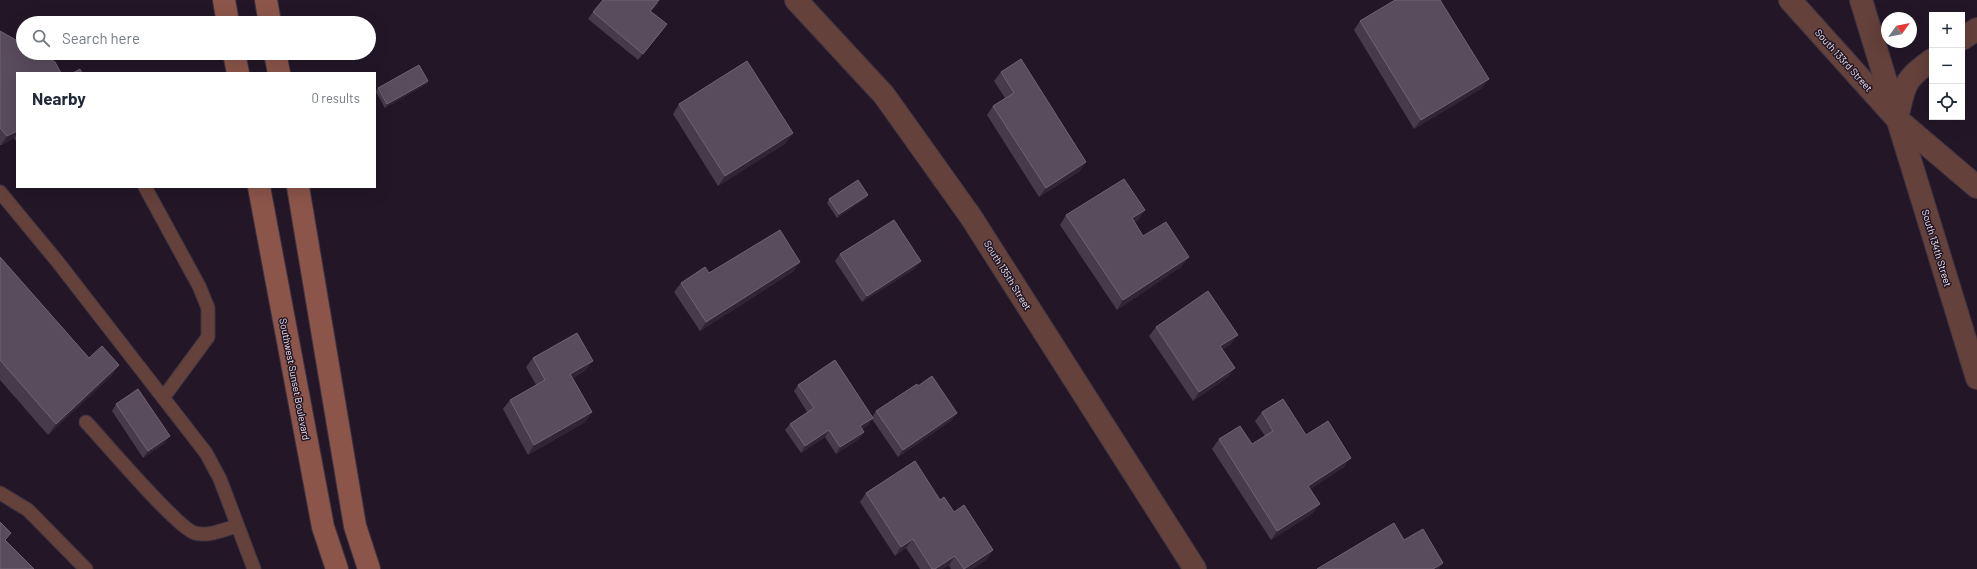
<!DOCTYPE html>
<html lang="en">
<head>
<meta charset="utf-8">
<style>
  :root { --surface:#fff; --page:#f2f2f3; --text:#1f2937; --muted:#747a83; --line:#e0e1e3 }
  body { margin:0; font-family:Barlow,sans-serif; background:var(--page); color:var(--text) }
  .controls { position:absolute; right:12px; top:12px; display:grid; overflow:hidden; border-radius:0px; box-shadow:0 4px 16px #0002 }
  .controls button { width:36px; height:36px; display:grid; place-items:center; padding:0; border:0; border-bottom:1px solid var(--line); background:var(--surface); color:var(--text); font:20px sans-serif }
  .compass { position:absolute; left:1881px; top:12px; width:36px; height:36px; border-radius:50%; background:var(--surface); box-shadow:0 4px 16px #0002; rotate:57deg }
  .list { margin:0; padding:0; list-style:none }
  h2 { display:flex; justify-content:space-between; align-items:center; height:52px; margin:0; padding:0 16px; font-size:17px }
  h2 small { font-size:13px; font-weight:400; color:var(--muted) }
  .icon { flex:none; width:22px; height:22px; fill:none; stroke:currentColor; stroke-width:2; stroke-linecap:round; stroke-linejoin:round }
  .map { position:relative; flex:none; width:1977px; height:569px; overflow:hidden }
  .search { position:absolute; background:var(--surface); box-shadow:0 4px 16px #0002; left:16px; top:16px; width:360px; height:44px; display:flex; align-items:center; gap:10px; box-sizing:border-box; padding:0 14px; border-radius:22px; color:var(--muted); font-size:15px }
  .panel { position:absolute; background:var(--surface); box-shadow:0 4px 16px #0002; left:16px; top:72px; width:360px; height:116px; border-radius:0px }
  .map>svg:first-child { display:block }
  .lines { fill:none; stroke-linecap:round; stroke-linejoin:round }
  .service-casing { stroke:#403443; stroke-width:15 }
  .minor-casing { stroke:#403443; stroke-width:24 }
  .tertiary-casing { stroke:#403443; stroke-width:24 }
  .secondary-casing { stroke:#403443; stroke-width:24 }
  .service { stroke:#64413a; stroke-width:13 }
  .minor { stroke:#64413a; stroke-width:22 }
  .tertiary { stroke:#64413a; stroke-width:22 }
  .secondary { stroke:#8c554a; stroke-width:22 }
  .wall { fill:#473a4b }
  .shaded-wall { fill:#312435 }
  .building { fill:#594c5d; stroke:#706474 }
  .labels { text-anchor:middle; stroke-width:3; stroke-linejoin:round; paint-order:stroke }
  .street-label { font-size:10px; fill:#efe6f1; stroke:#231727 }
</style>
</head>
<body>
<div class="map">
<svg width="1977" height="569" viewBox="0 0 1977 569">
  <rect width="100%" height="100%" fill="#231727"/>
  <g class="lines">
    <g class="service-casing">
      <path id="service" d="M 145,187 L 199,286 L 208,308 L 208,337 L 163,398
        M 0,192 L 57,261 L 206,453 L 220,479 L 254,569
        M 86,422 C 103,440 178,529 195,533 C 208,537 225,529 237,526
        M 0,493 L 28,510 L 86,569"/>
    </g>
    <g class="minor-casing">
      <path id="minor" d="M 796,0 L 884,95 L 971,217 L 1195,569
        M 1861,0 L 1977,378
        M 1962,39 L 1977,29
        M 1897,118 C 1905,85 1903,80 1932,60"/>
    </g>
    <g class="tertiary-casing">
      <path id="tertiary" d="M 1790,0 L 1897,119 L 1977,187"/>
    </g>
    <g class="secondary-casing">
      <path id="secondary" d="M 224,0 L 228,23
        M 266,0 L 270,23
        M 234,53 L 238,73
        M 275,53 L 279,73
        M 259,187 L 323,527 L 337,569
        M 298,187 L 355,526 L 369,569"/>
    </g>
    <use href="#service" class="service"/>
    <use href="#minor" class="minor"/>
    <use href="#tertiary" class="tertiary"/>
    <use href="#secondary" class="secondary"/>
  </g>
  <path class="wall" d="M 658,3 L 651,11 L 662,31 L 638,60 L 588,19 L 593,12 Z
    M 1360,21 L 1482,88 L 1414,129 L 1354,30 Z
    M 0,31 L 17,73 L 17,143 L 14,138 L 1,145 L 0,145 Z
    M 1001,72 L 1080,171 L 1039,197 L 987,115 L 993,106 L 1005,98 L 994,81 Z
    M 428,81 L 426,84 L 385,108 L 376,92 L 378,88 Z
    M 679,104 L 786,143 L 718,186 L 673,114 Z
    M 866,198 L 837,218 L 827,203 L 829,199 Z
    M 1145,210 L 1138,220 L 1135,222 L 1143,236 L 1182,266 L 1117,310 L 1060,225 L 1066,215 Z
    M 840,254 L 916,268 L 862,302 L 835,261 Z
    M 0,257 L 89,358 L 119,365 L 111,376 L 48,435 L 0,380 Z
    M 794,271 L 700,331 L 674,292 L 681,283 L 709,273 Z
    M 1156,327 L 1231,344 L 1222,350 L 1228,377 L 1193,401 L 1149,336 Z
    M 533,358 L 586,370 L 573,378 L 592,412 L 585,422 L 528,455 L 503,409 L 510,400 L 536,385 L 526,367 Z
    M 798,385 L 872,417 L 876,411 L 918,386 L 957,413 L 952,420 L 898,457 L 872,419 L 868,425 L 862,429 L 864,432 L 859,439 L 836,454 L 825,437 L 801,453 L 785,430 L 790,424 L 807,412 L 794,391 Z
    M 116,404 L 165,443 L 143,458 L 112,411 Z
    M 1262,412 L 1306,435 L 1344,467 L 1310,489 L 1313,513 L 1271,540 L 1212,449 L 1219,439 L 1252,444 L 1265,436 L 1255,421 Z
    M 866,493 L 940,500 L 954,512 L 993,550 L 986,560 L 972,569 L 951,569 L 949,565 L 942,569 L 920,569 L 906,548 L 895,556 L 860,502 Z"/>
  <path class="shaded-wall" d="M 1489,79 L 1482,88 L 1414,129 L 1421,120 Z
    M 428,81 L 426,84 L 385,108 L 387,104 Z
    M 17,131 L 17,134 L 14,138 L 1,145 L 7,136 Z
    M 793,133 L 786,143 L 718,186 L 725,176 Z
    M 1086,162 L 1080,171 L 1039,197 L 1046,188 Z
    M 868,195 L 866,198 L 837,218 L 839,214 Z
    M 1145,210 L 1138,220 L 1126,228 L 1132,218 Z
    M 1189,257 L 1182,266 L 1117,310 L 1123,300 Z
    M 921,261 L 916,268 L 862,302 L 867,296 Z
    M 800,262 L 794,271 L 700,331 L 706,322 Z
    M 1238,335 L 1231,344 L 1214,356 L 1220,346 Z
    M 593,361 L 586,370 L 564,383 L 570,374 Z
    M 119,365 L 111,376 L 48,435 L 56,424 Z
    M 1235,368 L 1228,377 L 1193,401 L 1199,392 Z
    M 592,412 L 585,422 L 528,455 L 534,445 Z
    M 957,413 L 952,420 L 898,457 L 903,450 Z
    M 873,418 L 868,425 L 856,433 L 860,426 Z
    M 829,430 L 825,437 L 801,453 L 805,446 Z
    M 864,432 L 859,439 L 836,454 L 840,447 Z
    M 170,436 L 165,443 L 143,458 L 148,451 Z
    M 1351,458 L 1344,467 L 1302,495 L 1308,486 Z
    M 1320,504 L 1313,513 L 1271,540 L 1277,531 Z
    M 913,539 L 906,548 L 895,556 L 901,547 Z
    M 993,550 L 986,560 L 972,569 L 964,569 Z
    M 955,556 L 949,565 L 942,569 L 935,569 Z
    M 1443,563 L 1439,569 L 1433,569 Z"/>
  <path class="building" d="M 603,0 L 659,0 L 650,11 L 667,24 L 643,54 L 593,12 Z
    M 1395,0 L 1440,0 L 1489,79 L 1421,120 L 1360,21 Z
    M 0,31 L 23,44 L 23,53 L 39,53 L 55,62 L 61,73 L 17,73 L 17,131 L 7,136 L 0,128 Z
    M 1021,59 L 1086,162 L 1046,188 L 993,106 L 1014,93 L 1001,72 Z
    M 747,61 L 793,133 L 725,176 L 679,104 Z
    M 419,65 L 428,81 L 387,104 L 378,88 Z
    M 80,69 L 82,73 L 73,73 Z
    M 1124,179 L 1145,210 L 1132,218 L 1143,236 L 1166,222 L 1189,257 L 1123,300 L 1066,215 Z
    M 858,180 L 868,195 L 839,214 L 829,199 Z
    M 894,220 L 921,261 L 867,296 L 840,254 Z
    M 780,230 L 800,262 L 706,322 L 681,283 L 705,267 L 709,273 Z
    M 0,257 L 89,358 L 102,346 L 119,365 L 56,424 L 0,360 Z
    M 1208,291 L 1238,335 L 1220,346 L 1235,368 L 1199,392 L 1156,327 Z
    M 577,333 L 593,361 L 570,374 L 592,412 L 534,445 L 510,400 L 545,380 L 533,358 Z
    M 835,360 L 873,418 L 860,426 L 864,432 L 840,447 L 829,430 L 805,446 L 790,424 L 814,408 L 798,385 Z
    M 932,376 L 957,413 L 903,450 L 876,411 L 917,384 L 918,386 Z
    M 138,389 L 170,436 L 148,451 L 116,404 Z
    M 1283,399 L 1306,435 L 1328,421 L 1351,458 L 1308,486 L 1320,504 L 1277,531 L 1219,439 L 1240,426 L 1252,444 L 1273,431 L 1262,412 Z
    M 915,461 L 940,500 L 944,497 L 954,512 L 964,505 L 993,550 L 964,569 L 955,556 L 935,569 L 932,569 L 913,539 L 901,547 L 866,493 Z
    M 0,522 L 11,533 L 5,540 L 34,569 L 0,569 Z
    M 1394,523 L 1404,540 L 1423,529 L 1443,563 L 1433,569 L 1317,569 Z"/>
  <g class="labels">
    <g class="street-label">
      <text transform="translate(1844 60) rotate(48)" y="4">South 133rd Street</text>
      <text transform="translate(1937 248) rotate(73)" y="4">South 134th Street</text>
      <text transform="translate(1008 275) rotate(58)" y="4">South 135th Street</text>
      <text transform="translate(295 379) rotate(79)" y="4">Southwest Sunset Boulevard</text>
    </g>
  </g>
</svg>
<div class="controls">
<button>+</button>
<button>−</button>
<button><svg class="icon" aria-label="locate" viewBox="0 0 24 24"><circle cx="12" cy="12" r="6"/><path d="M12 2v4M12 18v4M2 12h4M18 12h4"/></svg></button>
</div>
<svg class="compass" viewBox="-18 -18 36 36"><path d="M0-13l5 13h-10z" fill="#e53935"/><path d="M0 13l5-13h-10z" fill="#747a83"/></svg>
<div class="search"><svg class="icon" aria-label="search" viewBox="0 0 24 24"><circle cx="10" cy="10" r="6"/><path d="M15 15l6 6"/></svg>Search here</div>
<section class="panel">
<h2>Nearby<small>0 results</small></h2>
<ul class="list">
</ul>
</section>
</div>
</body>
</html>
